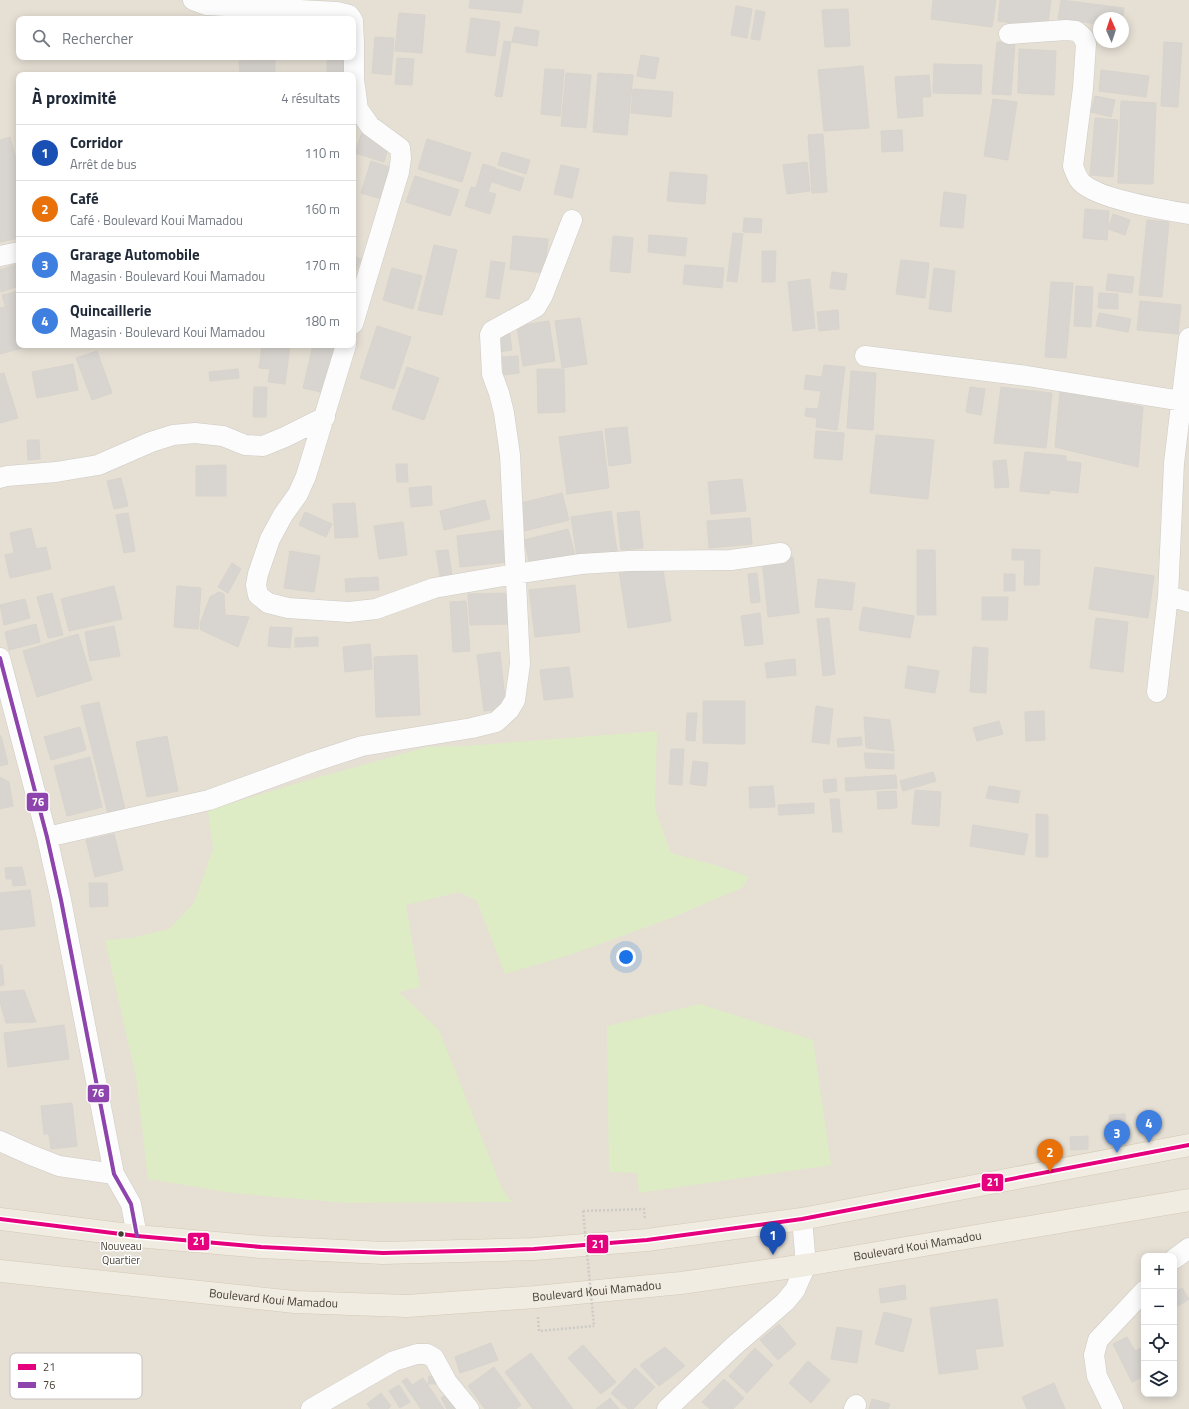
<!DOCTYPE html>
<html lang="fr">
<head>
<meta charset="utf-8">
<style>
  :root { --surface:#fff; --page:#f2f2f3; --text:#1f2937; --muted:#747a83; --line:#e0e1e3; --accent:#827b72 }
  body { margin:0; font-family:"Titillium Web",sans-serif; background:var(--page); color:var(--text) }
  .controls { position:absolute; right:12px; bottom:12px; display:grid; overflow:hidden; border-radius:8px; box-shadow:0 2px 10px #0003 }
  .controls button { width:36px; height:36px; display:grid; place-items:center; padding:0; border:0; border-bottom:1px solid var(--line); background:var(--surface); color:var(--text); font:20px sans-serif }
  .compass { position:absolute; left:1093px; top:12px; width:36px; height:36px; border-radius:50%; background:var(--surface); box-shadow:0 2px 10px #0003; rotate:357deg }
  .you { position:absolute; left:626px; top:957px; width:14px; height:14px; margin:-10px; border:3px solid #fff; border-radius:50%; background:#1a73e8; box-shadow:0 0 0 6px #1a73e833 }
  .badge { display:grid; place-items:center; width:26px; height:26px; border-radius:50%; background:var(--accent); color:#fff; font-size:13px; font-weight:700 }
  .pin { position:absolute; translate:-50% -33px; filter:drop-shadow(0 1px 2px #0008) }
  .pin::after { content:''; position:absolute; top:21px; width:14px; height:12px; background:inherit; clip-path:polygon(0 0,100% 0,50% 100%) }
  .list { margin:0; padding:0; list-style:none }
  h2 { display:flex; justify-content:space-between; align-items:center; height:52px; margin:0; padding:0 16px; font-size:17px }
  h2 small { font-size:13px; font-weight:400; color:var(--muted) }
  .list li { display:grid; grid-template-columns:26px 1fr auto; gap:12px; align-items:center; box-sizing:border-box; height:56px; padding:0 16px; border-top:1px solid var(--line) }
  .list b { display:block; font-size:15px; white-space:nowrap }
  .list p { margin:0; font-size:13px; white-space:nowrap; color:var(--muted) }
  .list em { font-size:13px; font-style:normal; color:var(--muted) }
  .icon { flex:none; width:22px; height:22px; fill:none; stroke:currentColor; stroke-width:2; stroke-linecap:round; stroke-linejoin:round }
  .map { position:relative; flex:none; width:1189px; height:1409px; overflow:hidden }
  .search { position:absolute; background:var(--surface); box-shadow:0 2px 10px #0003; left:16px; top:16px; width:340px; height:44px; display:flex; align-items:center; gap:10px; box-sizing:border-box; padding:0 14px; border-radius:8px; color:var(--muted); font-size:15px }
  .panel { position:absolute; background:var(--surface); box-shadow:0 2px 10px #0003; left:16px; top:72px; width:340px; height:276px; border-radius:8px }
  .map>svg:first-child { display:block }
  .residential { fill:#e5dfd4; fill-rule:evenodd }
  .green { fill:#deecc5 }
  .building { fill:#d8d4cf; stroke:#d8d4cd }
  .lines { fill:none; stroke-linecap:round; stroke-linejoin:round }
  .minor-casing { stroke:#cecbc5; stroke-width:21 }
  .major-casing { stroke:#d3c9b4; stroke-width:23 }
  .path { stroke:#cecbc6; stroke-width:2.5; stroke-dasharray:2 2; stroke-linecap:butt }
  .minor { stroke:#fdfcfc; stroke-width:20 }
  .major { stroke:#f1ece2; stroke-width:22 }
  .path-bridge { stroke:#cecbc6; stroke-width:2.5; stroke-dasharray:2 2; stroke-linecap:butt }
  .bus-1-casing { stroke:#fff; stroke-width:7 }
  .bus-2-casing { stroke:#fff; stroke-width:7 }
  .bus-1 { stroke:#e5007d; stroke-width:4 }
  .bus-2 { stroke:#8e44ad; stroke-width:4 }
  .bus-dot { fill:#463e33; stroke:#fff; stroke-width:1.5 }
  .labels { text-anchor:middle; stroke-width:3; stroke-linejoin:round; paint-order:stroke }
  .bus-label { font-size:11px; fill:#463e33; stroke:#fff }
  .street-label { font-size:12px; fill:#463e33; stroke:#fff }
  .key { fill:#fff; stroke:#c8c5c2; stroke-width:1 }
  .key-label { font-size:11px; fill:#463e33 }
  .line-badge { stroke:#fff; stroke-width:1.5 }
  .badge-label { font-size:11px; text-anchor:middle; font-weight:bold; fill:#fff }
</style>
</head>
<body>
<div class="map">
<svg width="1189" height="1409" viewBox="0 0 1189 1409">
  <rect width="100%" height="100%" fill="#f0ede8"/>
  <path class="residential" d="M 0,0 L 1189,0 L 1189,1409 L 0,1409 ZM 1099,18 L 1123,18 L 1123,42 L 1099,42 ZM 19,19 L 353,19 L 353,57 L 19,57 ZM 19,75 L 353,75 L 353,345 L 19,345 ZM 1144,1256 L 1174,1256 L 1174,1394 L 1144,1394 Z"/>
  <path class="green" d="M 657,731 L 655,809 L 671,853 L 715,865 L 749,877 L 742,888 L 671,918 L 573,954 L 505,974 L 477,901 L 459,892 L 406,905 L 420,987 L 399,992 L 439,1030 L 503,1191 L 512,1202 L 348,1203 L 232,1193 L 148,1179 L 136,1077 L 105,940 L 132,938 L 169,929 L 194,903 L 213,849 L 208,811 L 284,787 L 427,747 L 464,746 Z
    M 700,1004 L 813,1040 L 831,1165 L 639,1193 L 637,1173 L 609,1172 L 607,1026 Z"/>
  <path class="building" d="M 470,0 L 523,0 L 521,13 L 469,8 Z
    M 933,0 L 996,0 L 992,27 L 931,19 Z
    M 1000,0 L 1051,0 L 1048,24 L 1034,22 L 1033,26 L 998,21 Z
    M 1061,0 L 1124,8 L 1123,18 L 1099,18 L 1099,24 L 1058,19 Z
    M 736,6 L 752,9 L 747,38 L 731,35 Z
    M 848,9 L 850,46 L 825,47 L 822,10 Z
    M 756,10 L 765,12 L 760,40 L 751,39 Z
    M 399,13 L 425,15 L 422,53 L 395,51 Z
    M 471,18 L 500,22 L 495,56 L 466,52 Z
    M 515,27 L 539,31 L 537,46 L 512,42 Z
    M 375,37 L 394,38 L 391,75 L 372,73 Z
    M 504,41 L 511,42 L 502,97 L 495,96 Z
    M 997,42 L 1015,43 L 1011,95 L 992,94 Z
    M 1164,42 L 1182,43 L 1178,107 L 1161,106 Z
    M 1019,49 L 1056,51 L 1054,95 L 1018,93 Z
    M 641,55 L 659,58 L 655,79 L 637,76 Z
    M 327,57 L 345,57 L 345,75 L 327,75 Z
    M 397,58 L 414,59 L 412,85 L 395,84 Z
    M 275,60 L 275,73 L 240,74 L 239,61 Z
    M 934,64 L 982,65 L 981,94 L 933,93 Z
    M 863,66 L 869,128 L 824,131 L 818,70 Z
    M 545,69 L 564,70 L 560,116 L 541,114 Z
    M 1101,70 L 1149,76 L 1146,97 L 1099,91 Z
    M 566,73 L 591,75 L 586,128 L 561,126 Z
    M 598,73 L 633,75 L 627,135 L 593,132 Z
    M 929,75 L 931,97 L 922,97 L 923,116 L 898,118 L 895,77 Z
    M 633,89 L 673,92 L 671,117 L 631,113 Z
    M 1095,96 L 1115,100 L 1111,117 L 1091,112 Z
    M 993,99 L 1017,102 L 1008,160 L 984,156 Z
    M 1121,101 L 1156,103 L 1153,184 L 1118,183 Z
    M 1095,118 L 1118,120 L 1113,177 L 1090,175 Z
    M 902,130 L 903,151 L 882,152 L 881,131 Z
    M 362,132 L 390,141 L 384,162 L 355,153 Z
    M 823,134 L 827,192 L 812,193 L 808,135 Z
    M 10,137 L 19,170 L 19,233 L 0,238 L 0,140 Z
    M 427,139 L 471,153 L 462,182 L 418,169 Z
    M 502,152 L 530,160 L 526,174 L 498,165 Z
    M 371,161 L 395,169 L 385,200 L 361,193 Z
    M 807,162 L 810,191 L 787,194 L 783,165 Z
    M 483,164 L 496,168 L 488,192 L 496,194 L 490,214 L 465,206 L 471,187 L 476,188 Z
    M 561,165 L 579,169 L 572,198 L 554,194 Z
    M 497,169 L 524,178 L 520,191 L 492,182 Z
    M 670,172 L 707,175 L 705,204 L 667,201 Z
    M 415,176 L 459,190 L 450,216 L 406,202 Z
    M 944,192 L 966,195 L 963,228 L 940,226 Z
    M 19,194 L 19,238 L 0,242 L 0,198 Z
    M 1085,209 L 1109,211 L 1107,240 L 1083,238 Z
    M 1113,214 L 1130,220 L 1125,235 L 1108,229 Z
    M 744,218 L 762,219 L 761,233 L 743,232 Z
    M 1147,220 L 1169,222 L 1162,297 L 1139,295 Z
    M 733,233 L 743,234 L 737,282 L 727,281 Z
    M 649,235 L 687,238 L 685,256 L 648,252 Z
    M 513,236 L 548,239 L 545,273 L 510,269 Z
    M 613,236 L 633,238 L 630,273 L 610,271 Z
    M 434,245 L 457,250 L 442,315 L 418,310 Z
    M 762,251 L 776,251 L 775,282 L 762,282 Z
    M 353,256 L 361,259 L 353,278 Z
    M 901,260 L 929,263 L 925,298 L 896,294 Z
    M 491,261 L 505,263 L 499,299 L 486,297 Z
    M 19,263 L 19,286 L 1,292 L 0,270 Z
    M 685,265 L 724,268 L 722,288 L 683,284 Z
    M 392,268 L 422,276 L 413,309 L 383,300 Z
    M 934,268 L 955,271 L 951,312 L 929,309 Z
    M 832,272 L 847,274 L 845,290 L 830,288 Z
    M 1108,274 L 1134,277 L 1132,293 L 1106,290 Z
    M 810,279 L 815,328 L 793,331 L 788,282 Z
    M 1051,282 L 1073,283 L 1066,358 L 1045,357 Z
    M 1076,286 L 1093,287 L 1091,327 L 1074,326 Z
    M 19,291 L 19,304 L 6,308 L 2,295 Z
    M 1099,293 L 1118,294 L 1118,309 L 1098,308 Z
    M 1140,301 L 1181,305 L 1178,334 L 1137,330 Z
    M 15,304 L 19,320 L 19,345 L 26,345 L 26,347 L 0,354 L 0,308 Z
    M 838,310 L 839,329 L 819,331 L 817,312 Z
    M 1099,313 L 1131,319 L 1128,332 L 1096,326 Z
    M 580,318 L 587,364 L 562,368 L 555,321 Z
    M 549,321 L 555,361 L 523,366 L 517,326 Z
    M 377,326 L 411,337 L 394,389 L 360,378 Z
    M 509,329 L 512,350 L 499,352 L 496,331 Z
    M 262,345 L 290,345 L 285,384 L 268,382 L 270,369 L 259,368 Z
    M 313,345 L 340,345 L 329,394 L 303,388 Z
    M 97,351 L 112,393 L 92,400 L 76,358 Z
    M 518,356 L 519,373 L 504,375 L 502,357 Z
    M 73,364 L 78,390 L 37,398 L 32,372 Z
    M 824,365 L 845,367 L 837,430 L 816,427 L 817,418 L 805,416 L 806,408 L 818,409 L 821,391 L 804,389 L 806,375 L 822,377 Z
    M 407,367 L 439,378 L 424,420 L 392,409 Z
    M 238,369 L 239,378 L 210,381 L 209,372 Z
    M 537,369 L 564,369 L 565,412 L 538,413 Z
    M 851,371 L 876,373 L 873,430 L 847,428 Z
    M 4,373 L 18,418 L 0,423 L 0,374 Z
    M 254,387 L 267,387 L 266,417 L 253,417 Z
    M 970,387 L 985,389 L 981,415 L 966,412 Z
    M 1001,387 L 1052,393 L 1046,448 L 994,443 Z
    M 1060,391 L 1143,407 L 1138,467 L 1055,447 Z
    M 627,427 L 631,463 L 609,466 L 605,429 Z
    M 602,431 L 609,488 L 567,494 L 559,437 Z
    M 816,431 L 844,433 L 842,460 L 814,458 Z
    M 876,435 L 934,440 L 928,499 L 870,493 Z
    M 27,440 L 39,440 L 40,459 L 28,460 Z
    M 1025,452 L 1066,456 L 1066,461 L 1081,463 L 1078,493 L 1050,490 L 1049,494 L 1020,491 Z
    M 1006,460 L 1009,487 L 995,488 L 993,461 Z
    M 396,464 L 407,464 L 408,482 L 397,482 Z
    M 226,465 L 226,496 L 196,496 L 196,466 Z
    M 121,478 L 128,506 L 114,509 L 107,481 Z
    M 742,479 L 746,511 L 711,514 L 708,482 Z
    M 431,486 L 432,505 L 411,507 L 409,488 Z
    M 562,493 L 569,520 L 524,531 L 517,504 Z
    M 485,500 L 490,519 L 444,530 L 440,511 Z
    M 355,503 L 358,537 L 335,538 L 333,504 Z
    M 611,511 L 617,551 L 577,557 L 571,517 Z
    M 639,511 L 643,548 L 621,550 L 617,513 Z
    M 305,512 L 332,524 L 326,537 L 299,525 Z
    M 128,513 L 135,551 L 124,553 L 116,515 Z
    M 750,518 L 752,544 L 709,548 L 707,521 Z
    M 403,522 L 407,555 L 379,559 L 374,526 Z
    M 31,528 L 36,549 L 46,547 L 51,569 L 10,578 L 5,555 L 14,553 L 10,533 Z
    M 568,529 L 575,555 L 530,565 L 524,540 Z
    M 504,530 L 508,562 L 460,567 L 457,536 Z
    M 1012,549 L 1040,550 L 1039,585 L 1024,585 L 1025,560 L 1012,560 Z
    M 448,550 L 452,575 L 440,576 L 436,551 Z
    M 917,550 L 935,550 L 936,615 L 917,615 Z
    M 290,551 L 320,556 L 314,592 L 284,588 Z
    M 793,557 L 799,613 L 768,617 L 762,560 Z
    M 232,563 L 241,569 L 228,593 L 218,587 Z
    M 662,563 L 671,621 L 628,628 L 619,570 Z
    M 1095,567 L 1154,576 L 1148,618 L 1089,609 Z
    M 757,573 L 760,602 L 751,603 L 748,574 Z
    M 1004,574 L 1015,574 L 1015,591 L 1004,591 Z
    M 378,577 L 379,590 L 346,592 L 345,579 Z
    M 818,579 L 855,583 L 852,610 L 815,607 Z
    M 575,585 L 580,632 L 535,637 L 529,590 Z
    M 114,586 L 122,619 L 69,631 L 61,599 Z
    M 177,586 L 201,588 L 198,629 L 174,627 Z
    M 219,592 L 224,594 L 225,615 L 249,617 L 238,647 L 201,630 L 200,624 L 210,597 Z
    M 52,593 L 63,635 L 48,638 L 37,597 Z
    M 511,593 L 512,624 L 470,625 L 468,594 Z
    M 982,597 L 1008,597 L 1007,620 L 982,620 Z
    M 25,599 L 30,618 L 4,625 L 0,605 Z
    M 466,601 L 470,651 L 453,652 L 450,602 Z
    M 863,607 L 914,616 L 910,638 L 859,630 Z
    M 760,613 L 763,644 L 745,646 L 741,616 Z
    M 829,618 L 835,674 L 823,676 L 817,619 Z
    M 1096,618 L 1128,622 L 1123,672 L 1090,668 Z
    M 36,624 L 40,642 L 9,650 L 5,632 Z
    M 114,626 L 120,656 L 90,661 L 85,632 Z
    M 270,627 L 292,628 L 290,648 L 268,646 Z
    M 78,634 L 92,680 L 37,697 L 23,651 Z
    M 318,637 L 318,646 L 295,647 L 295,638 Z
    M 370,644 L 372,669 L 345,672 L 343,647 Z
    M 973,647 L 988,648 L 986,693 L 970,692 Z
    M 500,652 L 506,709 L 484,711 L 477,655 Z
    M 417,655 L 420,715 L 376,717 L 374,657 Z
    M 795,659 L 796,675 L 767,678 L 765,663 Z
    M 908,666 L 939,671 L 935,693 L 905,688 Z
    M 569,667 L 573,697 L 544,700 L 540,670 Z
    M 703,701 L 745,701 L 745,744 L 703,743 Z
    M 99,702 L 125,809 L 108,814 L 81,706 Z
    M 816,706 L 833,709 L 829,744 L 812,742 Z
    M 1044,711 L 1045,740 L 1026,741 L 1025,712 Z
    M 687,713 L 697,713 L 695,741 L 686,740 Z
    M 864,717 L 890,720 L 894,751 L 866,748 Z
    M 999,721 L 1003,734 L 977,741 L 973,728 Z
    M 80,727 L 86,750 L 51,760 L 44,737 Z
    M 0,736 L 1,736 L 8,764 L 0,766 Z
    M 167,736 L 178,791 L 147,797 L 136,742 Z
    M 861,737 L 862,745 L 838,747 L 837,739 Z
    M 671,749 L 684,749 L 682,785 L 669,784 Z
    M 864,753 L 894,754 L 894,769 L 866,768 Z
    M 90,757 L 102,807 L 67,816 L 54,766 Z
    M 693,761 L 708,763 L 706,786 L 690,784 Z
    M 933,772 L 936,781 L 903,791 L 900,781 Z
    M 896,775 L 897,788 L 846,791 L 845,778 Z
    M 0,777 L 9,782 L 13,806 L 0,809 Z
    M 836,779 L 837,791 L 824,793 L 823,780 Z
    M 773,786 L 775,807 L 750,808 L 749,787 Z
    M 989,786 L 1020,791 L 1018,803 L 986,798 Z
    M 915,790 L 941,792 L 939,826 L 912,824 Z
    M 896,791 L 897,808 L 878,809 L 877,792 Z
    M 830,799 L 839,799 L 842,832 L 833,832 Z
    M 814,803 L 814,813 L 779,815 L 778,805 Z
    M 1036,814 L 1048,815 L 1048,857 L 1036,857 Z
    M 973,825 L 1028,834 L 1024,855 L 970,846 Z
    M 114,834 L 123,870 L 95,877 L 86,840 Z
    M 22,867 L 26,885 L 13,886 L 12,879 L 6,879 L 5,868 Z
    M 89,883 L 107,883 L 108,906 L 90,907 Z
    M 30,890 L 35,926 L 0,930 L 0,893 Z
    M 0,965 L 2,965 L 4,985 L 0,986 Z
    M 24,990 L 36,1022 L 6,1023 L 0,1002 L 0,992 Z
    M 64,1025 L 69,1059 L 8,1067 L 4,1033 Z
    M 72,1103 L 77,1146 L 51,1149 L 49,1134 L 44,1134 L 41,1106 Z
    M 1125,1114 L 1126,1138 L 1110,1139 L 1109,1115 Z
    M 1088,1136 L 1088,1149 L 1071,1150 L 1070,1137 Z
    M 905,1285 L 906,1299 L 881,1303 L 879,1289 Z
    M 1182,1288 L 1189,1299 L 1174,1309 L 1174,1293 Z
    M 997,1299 L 1003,1346 L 975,1349 L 978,1369 L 939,1374 L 930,1308 Z
    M 884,1312 L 912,1319 L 903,1352 L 875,1344 Z
    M 779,1324 L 796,1344 L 778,1360 L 760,1340 Z
    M 837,1327 L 862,1331 L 857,1363 L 831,1359 Z
    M 1127,1337 L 1135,1351 L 1143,1347 L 1144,1350 L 1144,1364 L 1142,1365 L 1144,1370 L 1144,1376 L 1132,1382 L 1113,1344 Z
    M 491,1343 L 498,1360 L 460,1373 L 455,1357 Z
    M 583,1345 L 616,1382 L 601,1394 L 568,1358 Z
    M 665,1347 L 685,1366 L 659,1386 L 640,1365 Z
    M 755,1348 L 773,1365 L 747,1393 L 729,1376 Z
    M 531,1353 L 573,1409 L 533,1409 L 505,1372 Z
    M 808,1361 L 830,1380 L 811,1403 L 789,1383 Z
    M 494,1367 L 521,1405 L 516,1409 L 485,1409 L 468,1386 Z
    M 635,1368 L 655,1387 L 633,1409 L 628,1409 L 611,1393 Z
    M 429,1376 L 439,1377 L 439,1384 L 428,1384 Z
    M 407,1378 L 412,1385 L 423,1378 L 444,1409 L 421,1409 L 402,1381 Z
    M 724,1379 L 744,1398 L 733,1409 L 710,1409 L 702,1402 Z
    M 1054,1383 L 1065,1409 L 1027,1409 L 1022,1397 Z
    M 399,1385 L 410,1402 L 400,1408 L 389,1391 Z
    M 381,1393 L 391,1406 L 388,1409 L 371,1409 L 367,1404 Z
    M 448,1394 L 456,1409 L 447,1409 L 441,1398 Z
    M 610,1398 L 619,1409 L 596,1409 Z
    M 872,1399 L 890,1404 L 888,1409 L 869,1409 Z"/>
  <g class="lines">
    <g class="minor-casing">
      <path id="minor" d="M 193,0 L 207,5 L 337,12 L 349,15 L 352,19
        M 353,21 L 354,43 L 354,79 L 358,109 L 370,126 L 400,148 L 401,158 L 399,172 L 353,324
        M 1009,34 L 1066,30 L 1076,31 L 1083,37 L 1086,44 L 1083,88 L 1073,166 C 1075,171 1077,178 1081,182 C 1097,199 1165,210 1189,214
        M 0,256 L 19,252
        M 346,345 L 306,476 L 298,494 L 283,515 L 270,539 L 258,574 L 256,585 L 258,595 L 268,603 L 288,608 L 349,612 L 376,609 L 434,588 L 515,574 L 581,564 L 629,561 L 731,560 L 781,553
        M 865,356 L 1027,376 L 1182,401
        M 0,478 L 7,476 L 56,472 L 98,465 L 151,442 L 173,435 L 195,433 L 223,436 L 245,445 L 263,446 L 285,437 L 325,417
        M 1168,596 L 1189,602
        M 0,658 L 47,837 L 61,900 L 114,1174 L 131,1204 L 137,1236
        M 1157,692 L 1168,596 L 1174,463 L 1189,338
        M 47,837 L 209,800 L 313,762 L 362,746 L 472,728 L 496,722 L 509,710 L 515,700 L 520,664 L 510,455 L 504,413 L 499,393 L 492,374 L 490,335 L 492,331 L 536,307 L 543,295 L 572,220
        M 0,1141 L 31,1155 L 59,1166 L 114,1174
        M 1174,1259 L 1189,1248
        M 311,1409 L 394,1361 L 417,1354 L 427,1354 L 434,1358 L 447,1382 L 469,1409
        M 667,1409 L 734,1346 L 785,1302 L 795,1290 L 806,1265 L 802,1219
        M 854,1409 L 856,1405
        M 1113,1409 L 1097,1376 L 1094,1355 L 1098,1340 L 1144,1291"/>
    </g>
    <g class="major-casing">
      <g id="major">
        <path d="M 0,1219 L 137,1236 L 261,1247 L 383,1253 L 534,1249 L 647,1240 L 802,1219 L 1189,1145"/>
        <path id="s1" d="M 0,1271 L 295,1302 L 407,1306 L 536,1297 L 681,1283 L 806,1265 L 1189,1200"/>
      </g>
    </g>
    <path class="path" d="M 583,1211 L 644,1209 L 645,1220
      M 538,1317 L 539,1331 L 594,1326"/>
    <use href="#minor" class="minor"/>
    <use href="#major" class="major"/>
    <path class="path-bridge" d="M 583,1211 L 594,1326"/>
    <g class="bus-1-casing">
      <path id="bus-1" d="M 0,1219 L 137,1236 L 261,1247 L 383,1253 L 534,1249 L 647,1240 L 802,1219 L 1189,1145"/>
    </g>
    <g class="bus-2-casing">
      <path id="bus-2" d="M 0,658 L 47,837 L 61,900 L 114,1174 L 131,1204 L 137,1236"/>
    </g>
    <use href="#bus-1" class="bus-1"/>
    <use href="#bus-2" class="bus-2"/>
  </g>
  <circle class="bus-dot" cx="121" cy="1234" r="3.5"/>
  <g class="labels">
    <g class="bus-label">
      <text x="121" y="1250">Nouveau<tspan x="121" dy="14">Quartier</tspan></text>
    </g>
    <g class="street-label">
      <text dy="4" stroke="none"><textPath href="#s1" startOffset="923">Boulevard Koui Mamadou</textPath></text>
      <text dy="4" stroke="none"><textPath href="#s1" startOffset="599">Boulevard Koui Mamadou</textPath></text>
      <text dy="4" stroke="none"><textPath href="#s1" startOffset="275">Boulevard Koui Mamadou</textPath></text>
    </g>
  </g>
  <rect x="10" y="1353" width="132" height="46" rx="6" class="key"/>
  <rect x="18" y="1364" width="18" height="6" fill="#e5007d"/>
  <rect x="18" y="1382" width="18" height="6" fill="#8e44ad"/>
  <g class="key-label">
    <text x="43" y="1371">21</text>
    <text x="43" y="1389">76</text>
  </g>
  <g class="line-badge">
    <rect x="26" y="792" width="23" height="20" rx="4" fill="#8e44ad"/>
    <rect x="87" y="1084" width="23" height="19" rx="4" fill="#8e44ad"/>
    <rect x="981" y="1173" width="23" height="19" rx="4" fill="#e5007d"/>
    <rect x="187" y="1232" width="23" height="19" rx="4" fill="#e5007d"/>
    <rect x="586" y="1234" width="23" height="20" rx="4" fill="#e5007d"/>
  </g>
  <g class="badge-label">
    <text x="38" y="806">76</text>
    <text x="98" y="1097">76</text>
    <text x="993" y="1186">21</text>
    <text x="199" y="1245">21</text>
    <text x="598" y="1248">21</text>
  </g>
</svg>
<div class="controls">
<button>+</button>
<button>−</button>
<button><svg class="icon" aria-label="locate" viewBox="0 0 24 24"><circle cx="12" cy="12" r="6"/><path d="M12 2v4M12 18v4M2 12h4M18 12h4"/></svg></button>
<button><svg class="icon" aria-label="layers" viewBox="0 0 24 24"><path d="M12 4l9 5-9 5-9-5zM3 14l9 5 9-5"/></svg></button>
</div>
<svg class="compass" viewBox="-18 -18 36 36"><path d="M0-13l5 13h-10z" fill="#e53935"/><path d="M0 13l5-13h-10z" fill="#747a83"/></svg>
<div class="you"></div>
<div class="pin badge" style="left:773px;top:1255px;background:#1a4fb4">1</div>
<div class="pin badge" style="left:1050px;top:1172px;background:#e8710a">2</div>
<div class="pin badge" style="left:1117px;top:1153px;background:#3f7fe0">3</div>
<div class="pin badge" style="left:1149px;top:1143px;background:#3f7fe0">4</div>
<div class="search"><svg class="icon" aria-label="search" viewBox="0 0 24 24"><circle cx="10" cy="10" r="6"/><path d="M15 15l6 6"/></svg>Rechercher</div>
<section class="panel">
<h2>À proximité<small>4 résultats</small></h2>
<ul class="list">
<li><span class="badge" style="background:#1a4fb4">1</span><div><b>Corridor</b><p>Arrêt de bus</p></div><em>110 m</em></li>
<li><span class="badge" style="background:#e8710a">2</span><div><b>Café</b><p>Café · Boulevard Koui Mamadou</p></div><em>160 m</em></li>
<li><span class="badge" style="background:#3f7fe0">3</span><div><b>Grarage Automobile</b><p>Magasin · Boulevard Koui Mamadou</p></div><em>170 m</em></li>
<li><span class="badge" style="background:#3f7fe0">4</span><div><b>Quincaillerie</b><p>Magasin · Boulevard Koui Mamadou</p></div><em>180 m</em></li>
</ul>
</section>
</div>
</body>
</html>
